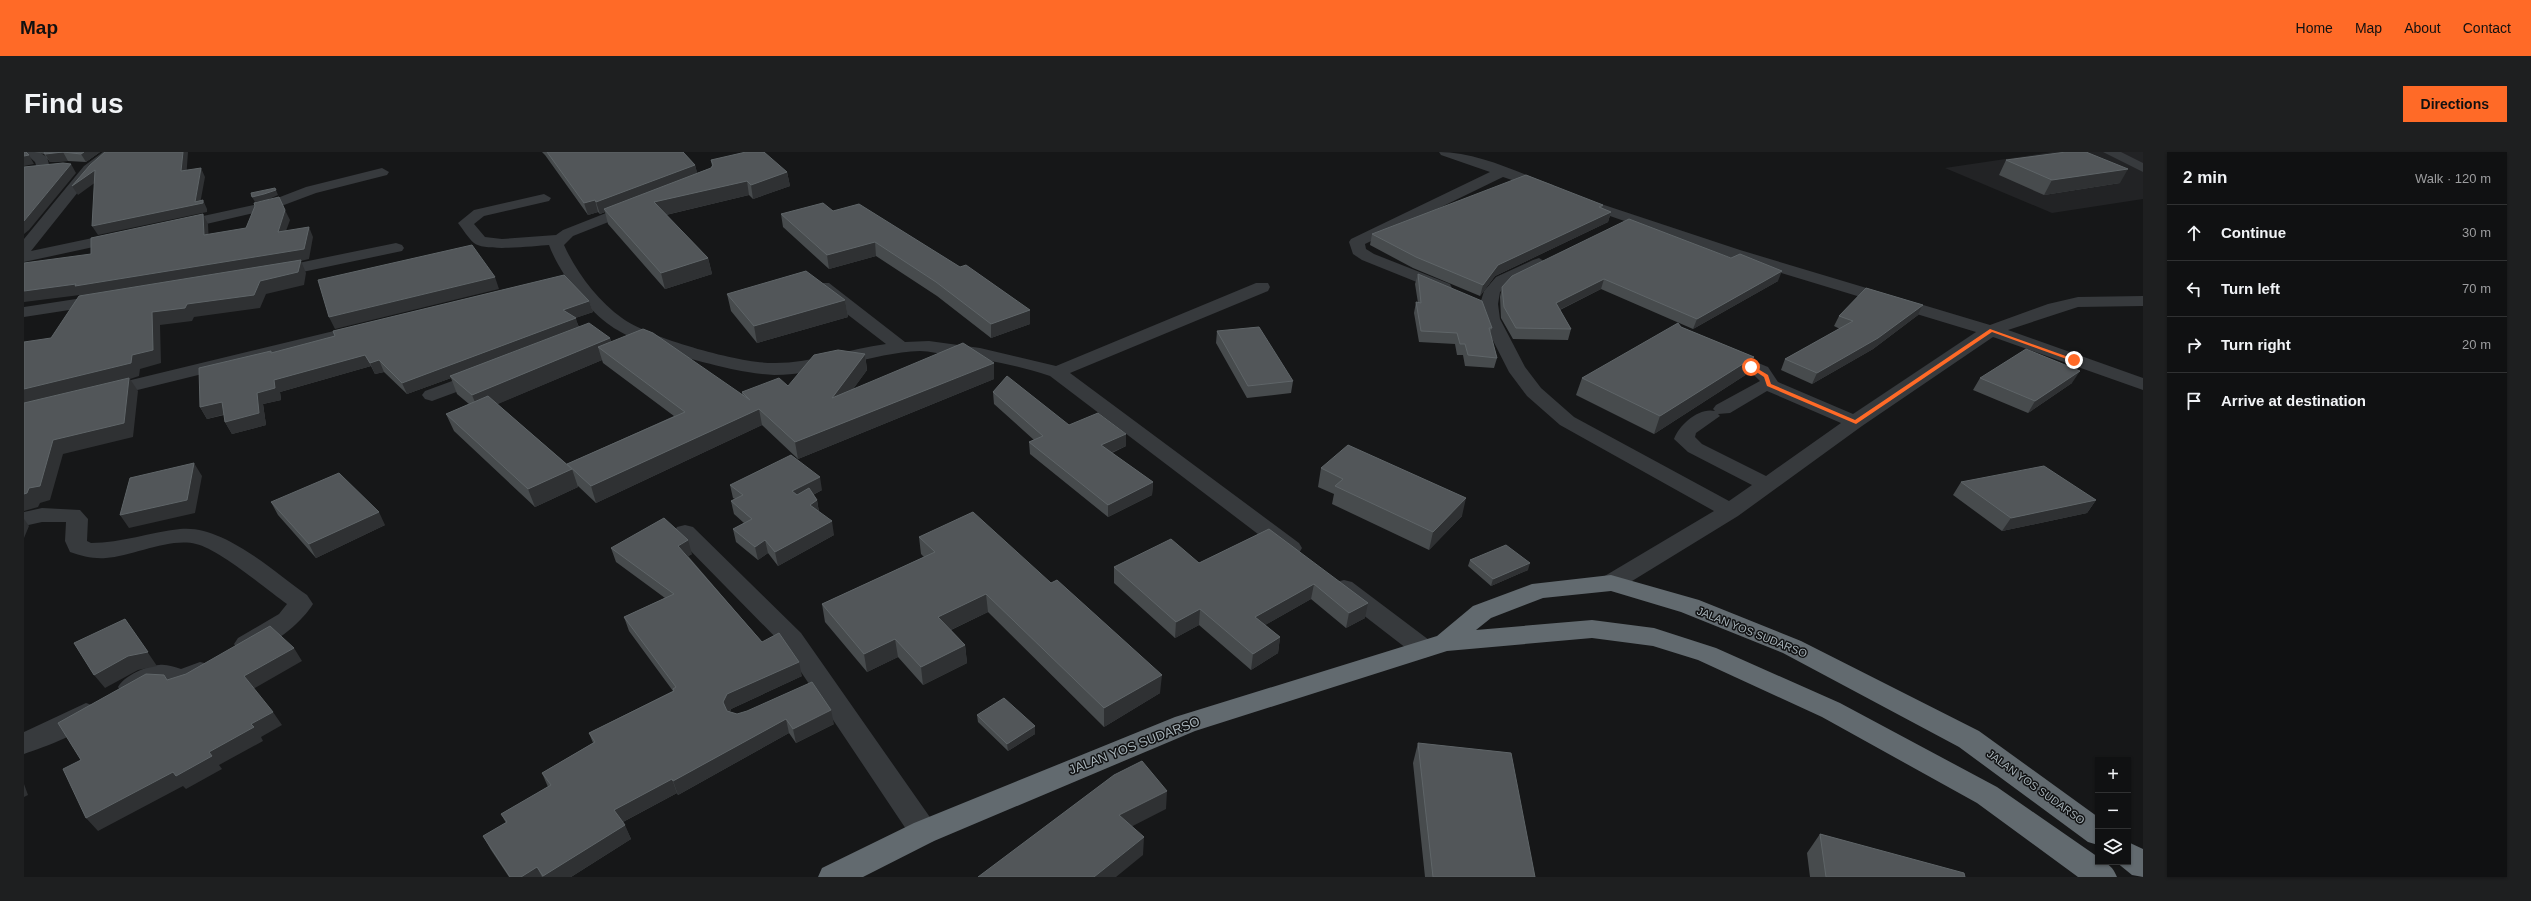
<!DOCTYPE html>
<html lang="en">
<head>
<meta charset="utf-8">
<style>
  :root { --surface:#101112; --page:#1e1f20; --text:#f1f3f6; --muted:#9c9d9f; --line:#303132; --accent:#ff6a27 }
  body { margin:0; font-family:Arial,sans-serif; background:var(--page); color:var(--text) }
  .controls { position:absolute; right:12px; bottom:12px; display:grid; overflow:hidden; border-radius:0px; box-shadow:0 1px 3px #0004 }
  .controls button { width:36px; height:36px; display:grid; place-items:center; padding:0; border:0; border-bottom:1px solid var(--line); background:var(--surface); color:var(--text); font:20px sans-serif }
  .stop { position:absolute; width:12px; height:12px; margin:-9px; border:3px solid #ff6a27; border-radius:50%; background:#fff }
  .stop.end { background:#ff6a27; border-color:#fff; box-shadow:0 1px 4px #0008 }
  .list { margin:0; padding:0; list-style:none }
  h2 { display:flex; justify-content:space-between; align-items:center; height:52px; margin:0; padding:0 16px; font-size:17px }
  h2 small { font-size:13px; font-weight:400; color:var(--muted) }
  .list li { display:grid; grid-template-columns:26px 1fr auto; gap:12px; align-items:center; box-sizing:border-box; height:56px; padding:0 16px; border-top:1px solid var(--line) }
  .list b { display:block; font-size:15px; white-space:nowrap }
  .list em { font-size:13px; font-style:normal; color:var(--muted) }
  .icon { flex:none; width:22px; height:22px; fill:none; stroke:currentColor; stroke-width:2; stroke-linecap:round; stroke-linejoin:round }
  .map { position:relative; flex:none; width:2119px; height:725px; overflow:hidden; border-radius:0px }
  header { display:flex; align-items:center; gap:24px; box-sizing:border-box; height:56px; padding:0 20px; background:var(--accent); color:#111 }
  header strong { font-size:19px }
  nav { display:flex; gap:22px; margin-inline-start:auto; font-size:14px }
  .intro { display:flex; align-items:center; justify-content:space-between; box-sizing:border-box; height:96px; padding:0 24px }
  h1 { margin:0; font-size:28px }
  .button { padding:10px 18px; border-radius:0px; background:var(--accent); color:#111; font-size:14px; font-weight:700 }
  main { display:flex; gap:24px; padding:0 24px }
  aside { flex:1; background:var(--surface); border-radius:0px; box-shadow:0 1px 3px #0004 }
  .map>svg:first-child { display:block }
  .built { fill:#222325 }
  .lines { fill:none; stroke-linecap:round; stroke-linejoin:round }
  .minor { fill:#373a3d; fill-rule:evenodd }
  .highway { fill:#626a6f; fill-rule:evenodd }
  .wall { fill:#474b4d; fill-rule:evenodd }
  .shaded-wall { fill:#2f3133 }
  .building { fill:#525659; stroke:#5f6568 }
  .route { fill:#ff6a27 }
  .labels { text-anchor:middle; stroke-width:3; stroke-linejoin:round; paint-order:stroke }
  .street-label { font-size:11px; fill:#a7b3b9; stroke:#111213 }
  .near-street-label { font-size:13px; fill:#a7b3b9; stroke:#111213 }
</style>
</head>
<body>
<header>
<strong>Map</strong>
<nav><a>Home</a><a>Map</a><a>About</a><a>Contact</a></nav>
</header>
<div class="intro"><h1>Find us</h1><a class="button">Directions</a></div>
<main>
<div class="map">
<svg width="2119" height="725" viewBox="0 0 2119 725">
  <rect width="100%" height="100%" fill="#161718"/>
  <path class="built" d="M 2028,0 L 2119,0 L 2119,47 L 2028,61 L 1921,16 Z"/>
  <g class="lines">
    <path class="minor" d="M 0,0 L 15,0 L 23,5 L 26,16 L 24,19 L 14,19 L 11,10 Z
      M 79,0 L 95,0 L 70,20 L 7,99 L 97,80 L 105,85 L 102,88 L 0,110 L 0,87 L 60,14 Z
      M 1415,0 C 1454,0 1492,20 1529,33 L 1531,36 L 1524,40 L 1479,25 L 1341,92 L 1342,97 L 1350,102 L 1426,132 L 1428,136 L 1426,140 L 1420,141 L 1338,108 L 1329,102 L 1325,90 L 1327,87 L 1466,20 L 1417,3 Z
      M 2079,0 L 2097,0 L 2119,11 L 2119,20 Z
      M 358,16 L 365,20 L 363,23 L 292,41 L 252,56 L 152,79 L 144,74 L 147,71 L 243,50 L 282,35 Z
      M 520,42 L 527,46 L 525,49 L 460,64 L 450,72 L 461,85 L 478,87 L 532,83 L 539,78 L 605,52 L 615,52 L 617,55 L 615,58 L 549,84 L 540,93 C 552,120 574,149 598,166 C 625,186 717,212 751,211 C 788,211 825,197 862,192 L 793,139 L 791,135 L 793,131 L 805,131 L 881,190 L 905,189 L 956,196 L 1032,214 L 1232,131 L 1244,131 L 1246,135 L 1244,139 L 1046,221 L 1275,391 L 1278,396 L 1275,401 L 1267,403 L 1259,401 L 1026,224 C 994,213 960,207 926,203 C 916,202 906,199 896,199 C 847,201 800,223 750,223 C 712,222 618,196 587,174 C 563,158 535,120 525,93 C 510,94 460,100 450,91 C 444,86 439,77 434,71 L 450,58 Z
      M 1559,46 L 1716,98 L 1966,173 L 2024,152 L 2054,145 L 2119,144 L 2119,154 L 2054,155 L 1984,178 L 2119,226 L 2119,238 L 1969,185 L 1838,274 L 1714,364 L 1595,437 L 1587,439 L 1579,437 L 1575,431 L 1579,425 L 1690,359 L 1536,273 L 1503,244 L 1485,220 L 1458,167 L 1456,152 L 1460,139 L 1472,125 L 1509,108 L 1515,106 L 1523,111 L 1521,114 L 1484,133 L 1476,140 L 1474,152 L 1476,167 L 1501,215 L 1517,236 L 1550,265 L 1705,349 L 1728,333 L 1664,300 L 1650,287 C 1655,273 1675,255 1691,259 L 1689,257 L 1692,253 L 1736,229 L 1730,223 L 1693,207 L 1690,203 L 1693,199 L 1705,199 L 1744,215 L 1754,230 L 1829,262 L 1952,180 L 1705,105 L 1554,53 L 1552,50 L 1554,47 ZM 1743,239 L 1817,271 L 1742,324 L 1678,292 L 1671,285 L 1672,281 L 1696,264 L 1694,262 L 1706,261 Z
      M 372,91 L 378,93 L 380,96 L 378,99 L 250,126 L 242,121 L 250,116 Z
      M 78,143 L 84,144 L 86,148 L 84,152 L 0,165 L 0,155 Z
      M 339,172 L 345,173 L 348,177 L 345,181 L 81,246 L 74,244 L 71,240 L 74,236 Z
      M 458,218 L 465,220 L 467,224 L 465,228 L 408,249 L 401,247 L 398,243 L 401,239 Z
      M 18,356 L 56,358 L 64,367 L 63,389 L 67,391 C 98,391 126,380 156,377 C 199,372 250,420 283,443 L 289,452 C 277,472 238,505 214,498 L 210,492 L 214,486 L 255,462 L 263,452 C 242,437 195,397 172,392 C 147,385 108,404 82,406 C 69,407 58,404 46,400 L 41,389 L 42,370 L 18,370 L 0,374 L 0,360 Z
      M 661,373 L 669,375 L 777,481 L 910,671 L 915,680 L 910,689 L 900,692 L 890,689 L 759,493 L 653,385 L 650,380 L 653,375 Z
      M 1320,428 L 1328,430 L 1409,491 L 1413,497 L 1409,503 L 1400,506 L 1391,503 L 1312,442 L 1308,436 L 1312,430 Z
      M 176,510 L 185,512 L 189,519 L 185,526 L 168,535 L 159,538 L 138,531 L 107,545 L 98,542 L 94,535 C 100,524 122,514 135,513 C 143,512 150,515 157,517 Z
      M 62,551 L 71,554 L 75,561 C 65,580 20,595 0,602 L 0,580 Z"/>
    <path class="highway" d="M 1587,423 L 1675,448 L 1777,489 L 1955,579 L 2074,665 L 2074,693 L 2064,690 L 1935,595 L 1759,501 L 1657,460 L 1587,439 L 1519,446 L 1467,466 L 1452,478 L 1568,468 L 1630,476 L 1692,496 L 1816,551 L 1973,635 L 2074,705 L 2074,710 C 2085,710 2089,716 2093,725 L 2054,725 L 1953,651 L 1798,565 L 1674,508 L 1629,494 L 1568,486 L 1423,499 L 1171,579 L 910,689 L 839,725 L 794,725 L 798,716 L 890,671 L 1151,565 L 1413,484 L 1449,454 L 1508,432 Z
      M 2104,690 L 2119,697 L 2119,725 L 2108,723 L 2092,710 L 2104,710 Z"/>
  </g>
  <path class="wall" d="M 10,0 L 76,0 L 62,10 L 44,9 L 26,10 L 20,2 Z
    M 518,0 L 659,0 L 671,13 L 673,21 L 687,16 L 688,14 L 687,8 L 763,20 L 766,34 L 729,47 L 725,43 L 642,63 L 684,106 L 688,122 L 641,137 L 584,72 L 581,60 L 576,62 L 574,60 L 564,63 L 521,3 Z
    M 1982,8 L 2096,31 L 2020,43 L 1975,23 Z
    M 1579,53 L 1578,56 L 1587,60 L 1584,70 L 1471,124 L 1456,144 L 1389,116 L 1346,93 L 1348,82 Z
    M 809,59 L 1006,158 L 1006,172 L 967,186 L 913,144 L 852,104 L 805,117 L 759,75 L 757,62 Z
    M 1394,122 L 1468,176 L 1466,181 L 1473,206 L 1470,216 L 1441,214 L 1439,203 L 1433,203 L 1431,192 L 1395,190 L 1390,161 L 1392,150 L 1394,151 L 1391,132 Z
    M 1488,124 L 1754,129 L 1669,177 L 1577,137 L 1536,158 L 1547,177 L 1544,188 L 1489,187 L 1477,166 L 1476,145 L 1478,135 Z
    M 703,142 L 821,148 L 824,165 L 733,191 L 707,159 Z
    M 565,149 L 569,160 L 551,166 L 555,175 L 586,186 L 587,190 L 718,243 L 718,240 L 764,234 L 841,202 L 843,218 L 829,237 L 970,227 L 774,307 L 738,273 L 572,351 L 554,334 L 554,335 L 511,355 L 430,279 L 422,262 L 445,252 L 433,242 L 427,226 L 383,242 L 360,220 L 351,222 L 347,214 L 256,240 L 257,248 L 239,252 L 242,273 L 208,282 L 201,270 L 200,263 L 183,267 L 176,255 L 248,201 ZM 578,208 L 579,211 L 650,264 L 543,312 L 473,252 Z
    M 1899,153 L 1894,163 L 1849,197 L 1788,232 L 1757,218 L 1761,207 L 1816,177 L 1810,174 L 1815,164 Z
    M 1657,175 L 1730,205 L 1723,222 L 1630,282 L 1552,243 L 1558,226 Z
    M 1193,179 L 1269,229 L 1267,241 L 1223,246 L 1192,191 Z
    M 1956,226 L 2048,231 L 2004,261 L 1949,238 Z
    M 969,240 L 1045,273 L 1102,294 L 1088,301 L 1129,330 L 1128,343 L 1084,365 L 1006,302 L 1005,290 L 1010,288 L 970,252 Z
    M 1297,316 L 1438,364 L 1405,398 L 1308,352 L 1310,342 L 1294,335 Z
    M 1937,330 L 2072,348 L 2063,361 L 1978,379 L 1929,343 Z
    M 706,333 L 798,338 L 789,343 L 793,348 L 795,360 L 810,383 L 754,414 L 744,401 L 734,408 L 712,390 L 709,377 L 720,371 L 710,362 L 707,349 L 711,347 L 709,346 Z
    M 247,350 L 361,373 L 292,406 L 254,363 Z
    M 1245,377 L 1341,466 L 1322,476 L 1287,447 L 1241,473 L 1256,485 L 1254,501 L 1227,518 L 1175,473 L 1151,486 L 1090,431 L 1090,415 L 1175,411 Z
    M 895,385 L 1136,541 L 1080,575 L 964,460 L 927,478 L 941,493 L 943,511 L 899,533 L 874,505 L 843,520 L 801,470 L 798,452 L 900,405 L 897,402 Z
    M 587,396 L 668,402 L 664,404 L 738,490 L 778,524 L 707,557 L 706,560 L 713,562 L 810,572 L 772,591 L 765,581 L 654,643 L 653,641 L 599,670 L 607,687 L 547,725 L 485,725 L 467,698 L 459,684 L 482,671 L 477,662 L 524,635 L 518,621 L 569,591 L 565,581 L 649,539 L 605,479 L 600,465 L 641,446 L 592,410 Z
    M 1446,408 L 1504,418 L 1467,434 L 1444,414 Z
    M 953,563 L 1011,574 L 1011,582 L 984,599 L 954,570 Z
    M 1394,591 L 1511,725 L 1401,725 L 1389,611 Z
    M 1796,682 L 1941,725 L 1786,725 L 1783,701 Z"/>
  <path class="shaded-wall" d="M 39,0 L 44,9 L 26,10 L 21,2 Z
    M 60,0 L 76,0 L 62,10 L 57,2 Z
    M 159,0 L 164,0 L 162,28 L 157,19 Z
    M 5,3 L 10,12 L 0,14 L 0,4 Z
    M 47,12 L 52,21 L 5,78 L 0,82 L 0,69 Z
    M 671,13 L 674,24 L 580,57 L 581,60 L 576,62 L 572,50 Z
    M 177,16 L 181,25 L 176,52 L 179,48 L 183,57 L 183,60 L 74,83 L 68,74 L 171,50 Z
    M 2104,17 L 2096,31 L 2020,43 L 2028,28 Z
    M 71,18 L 76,27 L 54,43 L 48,34 Z
    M 763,20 L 766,34 L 729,47 L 727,33 Z
    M 723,29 L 725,43 L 633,65 L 630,50 Z
    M 252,38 L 254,43 L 243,48 L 231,50 L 228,45 Z
    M 571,48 L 574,60 L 564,63 L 560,51 Z
    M 261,58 L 266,68 L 258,90 L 254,80 Z
    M 1587,60 L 1584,70 L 1471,124 L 1456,144 L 1459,133 L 1474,113 Z
    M 179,62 L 184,72 L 185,93 L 180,83 Z
    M 285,75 L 289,85 L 285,107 L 277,109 L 282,121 L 280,133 L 242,142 L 236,156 L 170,165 L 168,169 L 136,173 L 137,211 L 116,217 L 115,224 L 106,227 L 114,239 L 109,285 L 39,302 L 26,348 L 16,351 L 14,355 L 0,359 L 0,237 L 57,145 L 56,143 L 0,150 L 0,139 Z
    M 851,90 L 852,104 L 805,117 L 803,103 Z
    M 684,106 L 688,122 L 641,137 L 637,121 Z
    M 1758,119 L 1754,129 L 1669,177 L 1673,167 Z
    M 471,125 L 475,137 L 311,177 L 305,165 Z
    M 1580,127 L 1577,137 L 1529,161 L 1532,151 Z
    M 821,148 L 824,165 L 733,191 L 730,174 Z
    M 565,149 L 569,160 L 543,169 L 539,158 Z
    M 1899,153 L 1894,163 L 1849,197 L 1788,232 L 1793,221 Z
    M 1006,158 L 1006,172 L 967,186 L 967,172 Z
    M 552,166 L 555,177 L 426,224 L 427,226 L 383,242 L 378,231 Z
    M 586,186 L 591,202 L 574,195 L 578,208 L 455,260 L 448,243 Z
    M 841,202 L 843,218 L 811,262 L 808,246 Z
    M 341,203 L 347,214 L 256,240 L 257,248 L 239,252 L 242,273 L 208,282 L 201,270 L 233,241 L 250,228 Z
    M 1730,205 L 1723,222 L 1630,282 L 1636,264 Z
    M 355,208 L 360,220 L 351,222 L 346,211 Z
    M 970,211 L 970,227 L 774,307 L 771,290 Z
    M 2056,219 L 2048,231 L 2004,261 L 2011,249 Z
    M 198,250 L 205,261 L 183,267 L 176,255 Z
    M 735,257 L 738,273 L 572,351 L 567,334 Z
    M 1102,282 L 1102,294 L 1077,305 L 1077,293 Z
    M 170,311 L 178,324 L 171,361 L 105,376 L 96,363 Z
    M 548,317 L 554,335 L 511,355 L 504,337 Z
    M 796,325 L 798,338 L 771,352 L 768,339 Z
    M 1129,330 L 1128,343 L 1084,365 L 1084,353 Z
    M 1442,346 L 1438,364 L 1405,398 L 1409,380 Z
    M 793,348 L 795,361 L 786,353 Z
    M 2072,348 L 2063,361 L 1978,379 L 1987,366 Z
    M 355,360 L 361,373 L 292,406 L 285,392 Z
    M 0,367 L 5,374 L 0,386 Z
    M 808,369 L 810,383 L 754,414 L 751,400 Z
    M 664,388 L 668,402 L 658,408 L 654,394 Z
    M 741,388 L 744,401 L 734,408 L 731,395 Z
    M 1506,411 L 1504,418 L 1467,434 L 1469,427 Z
    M 1290,432 L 1287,447 L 1229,480 L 1231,465 Z
    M 962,442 L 964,460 L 916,483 L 914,465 Z
    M 1344,451 L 1341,466 L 1322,476 L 1325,461 Z
    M 1176,457 L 1175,473 L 1151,486 L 1152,470 Z
    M 101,467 L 133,514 L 114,518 L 81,536 L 70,523 Z
    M 1256,485 L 1254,501 L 1227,518 L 1229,502 Z
    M 871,487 L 874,505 L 843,520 L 840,502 Z
    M 941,493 L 943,511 L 899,533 L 897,515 Z
    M 270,496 L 278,509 L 229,537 L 220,524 Z
    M 775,510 L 778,524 L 707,557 L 703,564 L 699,550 L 703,542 Z
    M 1138,523 L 1136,541 L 1080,575 L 1080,556 Z
    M 807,558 L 810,572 L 772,591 L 769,577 Z
    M 249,560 L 258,573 L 237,585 L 239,589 L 195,613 L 198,617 L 162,637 L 159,634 L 74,679 L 62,666 L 185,600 L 227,572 Z
    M 762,567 L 765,581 L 654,643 L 649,629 Z
    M 1011,574 L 1011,582 L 984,599 L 983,592 Z
    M 648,627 L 653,641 L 595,672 L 590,658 Z
    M 0,632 L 4,643 L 0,645 Z
    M 1143,639 L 1142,657 L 1095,681 L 1095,663 Z
    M 601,673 L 607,687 L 547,725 L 519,725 L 519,724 Z
    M 1120,685 L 1119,703 L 1092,725 L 1070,725 Z
    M 513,715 L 518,725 L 497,725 Z"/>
  <path class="building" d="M 0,0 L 2,0 L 5,3 L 0,4 Z
    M 20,0 L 60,0 L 57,2 L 39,0 L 21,2 Z
    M 81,0 L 159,0 L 157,19 L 177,16 L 171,50 L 179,48 L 179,51 L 68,74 L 71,18 L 48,34 L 66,13 Z
    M 523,0 L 659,0 L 671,13 L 572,50 L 571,48 L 560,51 Z
    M 722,0 L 740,0 L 763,20 L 727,33 L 723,29 L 630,50 L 684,106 L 637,121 L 580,57 L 687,16 L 689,13 L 687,8 Z
    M 2042,0 L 2062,0 L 2104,17 L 2028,28 L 1982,8 Z
    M 39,11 L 47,12 L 0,69 L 0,15 Z
    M 1502,23 L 1579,53 L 1575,55 L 1587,60 L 1474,113 L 1459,133 L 1392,105 L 1348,82 Z
    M 251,36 L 252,38 L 240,42 L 228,45 L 227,41 Z
    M 255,45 L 261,58 L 254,80 L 285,75 L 280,97 L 51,134 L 52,132 L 0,139 L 0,111 L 67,102 L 67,86 L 179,62 L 180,83 L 222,76 L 231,54 L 230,51 Z
    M 799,51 L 809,59 L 835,52 L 936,115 L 942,113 L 1006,158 L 967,172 L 912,130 L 851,90 L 803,103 L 757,62 Z
    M 1605,67 L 1707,106 L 1716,102 L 1758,119 L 1673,167 L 1580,127 L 1532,151 L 1547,177 L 1492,176 L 1480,155 L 1478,135 L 1488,124 Z
    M 448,93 L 471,125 L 305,165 L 294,128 Z
    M 277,108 L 274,120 L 236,129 L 230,143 L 163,152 L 161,156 L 128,160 L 129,198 L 108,203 L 107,211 L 0,237 L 0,190 L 27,186 L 55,144 Z
    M 782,119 L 821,148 L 730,174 L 703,142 Z
    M 1394,122 L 1458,149 L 1468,176 L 1465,176 L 1473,206 L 1444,203 L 1441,192 L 1436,192 L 1433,181 L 1397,179 L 1392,150 L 1397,151 Z
    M 540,123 L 565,149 L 539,158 L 552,166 L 378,231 L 355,208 L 346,211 L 341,203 L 250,228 L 251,236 L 233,241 L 235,261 L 201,270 L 198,250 L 176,255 L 175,216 L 247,199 L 247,201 L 311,184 L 309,179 Z
    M 1842,136 L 1899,153 L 1854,186 L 1793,221 L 1761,207 L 1829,169 L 1815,164 Z
    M 565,171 L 586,186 L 448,243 L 426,224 Z
    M 1654,171 L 1657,175 L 1730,205 L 1636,264 L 1558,226 Z
    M 1235,175 L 1269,229 L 1224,234 L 1193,179 Z
    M 619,177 L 629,181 L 726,248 L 718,240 L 755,226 L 764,234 L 790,203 L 814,198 L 841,202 L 808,246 L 939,191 L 970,211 L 771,290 L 735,257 L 567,334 L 543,312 L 661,260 L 574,195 Z
    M 2002,197 L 2056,219 L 2011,249 L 1956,226 Z
    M 983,224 L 1045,273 L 1074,261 L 1102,282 L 1077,293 L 1129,330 L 1084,353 L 1005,290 L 1019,284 L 969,240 Z
    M 105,226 L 100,271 L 29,288 L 16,334 L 5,336 L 3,341 L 0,342 L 0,251 Z
    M 464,244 L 548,317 L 504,337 L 422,262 Z
    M 1324,293 L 1442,346 L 1409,380 L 1311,334 L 1319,327 L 1297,316 Z
    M 767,303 L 796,325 L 768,339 L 773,343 L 785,336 L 793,348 L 786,353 L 808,369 L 751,400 L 741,388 L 731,395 L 709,377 L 728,367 L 707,349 L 719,343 L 706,333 Z
    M 170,311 L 163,348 L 96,363 L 106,326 Z
    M 2020,314 L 2072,348 L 1987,366 L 1937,330 Z
    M 315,321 L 355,360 L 285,392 L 247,350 Z
    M 949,360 L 1027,431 L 1033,428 L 1138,523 L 1080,556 L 962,442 L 914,465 L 941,493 L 897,515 L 871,487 L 840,502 L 798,452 L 911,400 L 895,385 Z
    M 640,366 L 664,388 L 654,394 L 738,490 L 755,481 L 775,510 L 703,542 L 699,550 L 703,559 L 713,562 L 723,559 L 788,530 L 807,558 L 769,577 L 762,567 L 649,629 L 648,627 L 590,658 L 601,673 L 519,724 L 513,715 L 497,725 L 486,725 L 459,684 L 483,670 L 477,662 L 527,633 L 518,621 L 571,590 L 565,581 L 650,539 L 649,537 L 652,535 L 600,465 L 650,442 L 587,396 Z
    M 1245,377 L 1344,451 L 1325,461 L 1290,432 L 1231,465 L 1256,485 L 1229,502 L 1176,457 L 1152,470 L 1090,415 L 1147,387 L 1175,411 Z
    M 1482,393 L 1506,411 L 1469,427 L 1446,408 Z
    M 101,467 L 124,500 L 104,504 L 70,523 L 50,491 Z
    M 246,474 L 270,496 L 220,524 L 249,560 L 227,572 L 230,575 L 185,600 L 188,604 L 152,624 L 149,620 L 62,666 L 39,617 L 57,608 L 34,571 L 122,522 L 140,523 L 143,528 L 162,522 Z
    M 980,546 L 1011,574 L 983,592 L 953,563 Z
    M 1394,591 L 1487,601 L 1511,725 L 1409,725 Z
    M 1118,609 L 1143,639 L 1095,663 L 1120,685 L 1070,725 L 954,725 L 1090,623 Z
    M 1796,682 L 1940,721 L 1941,725 L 1802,725 Z"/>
  <path class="route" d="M 1966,177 L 2053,208 L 2048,209 L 1968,180 L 1832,272 L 1743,234 L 1740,225 L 1725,215 L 1729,214 L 1744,223 L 1747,232 L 1831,268 Z"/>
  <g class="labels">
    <g class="street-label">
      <text transform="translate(1728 480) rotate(22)" y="4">JALAN YOS SUDARSO</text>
      <text transform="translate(2012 635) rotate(36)" y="4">JALAN YOS SUDARSO</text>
    </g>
    <g class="near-street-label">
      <text transform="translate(1110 593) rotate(-21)" y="5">JALAN YOS SUDARSO</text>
    </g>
  </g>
</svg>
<div class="controls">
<button>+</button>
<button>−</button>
<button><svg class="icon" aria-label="layers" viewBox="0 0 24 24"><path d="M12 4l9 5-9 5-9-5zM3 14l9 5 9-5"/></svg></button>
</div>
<div class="stop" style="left:1727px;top:215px"></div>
<div class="stop end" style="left:2050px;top:208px"></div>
</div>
<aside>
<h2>2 min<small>Walk · 120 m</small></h2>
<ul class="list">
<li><svg class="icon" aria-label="ahead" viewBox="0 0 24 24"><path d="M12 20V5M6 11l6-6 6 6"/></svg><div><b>Continue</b></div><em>30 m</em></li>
<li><svg class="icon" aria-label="left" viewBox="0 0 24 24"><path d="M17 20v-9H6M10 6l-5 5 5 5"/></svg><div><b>Turn left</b></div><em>70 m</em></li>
<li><svg class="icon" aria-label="right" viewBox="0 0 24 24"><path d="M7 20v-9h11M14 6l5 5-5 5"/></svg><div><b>Turn right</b></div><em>20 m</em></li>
<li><svg class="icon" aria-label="arrive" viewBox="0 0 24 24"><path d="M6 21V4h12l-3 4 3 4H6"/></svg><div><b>Arrive at destination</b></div></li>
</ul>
</aside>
</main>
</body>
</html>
